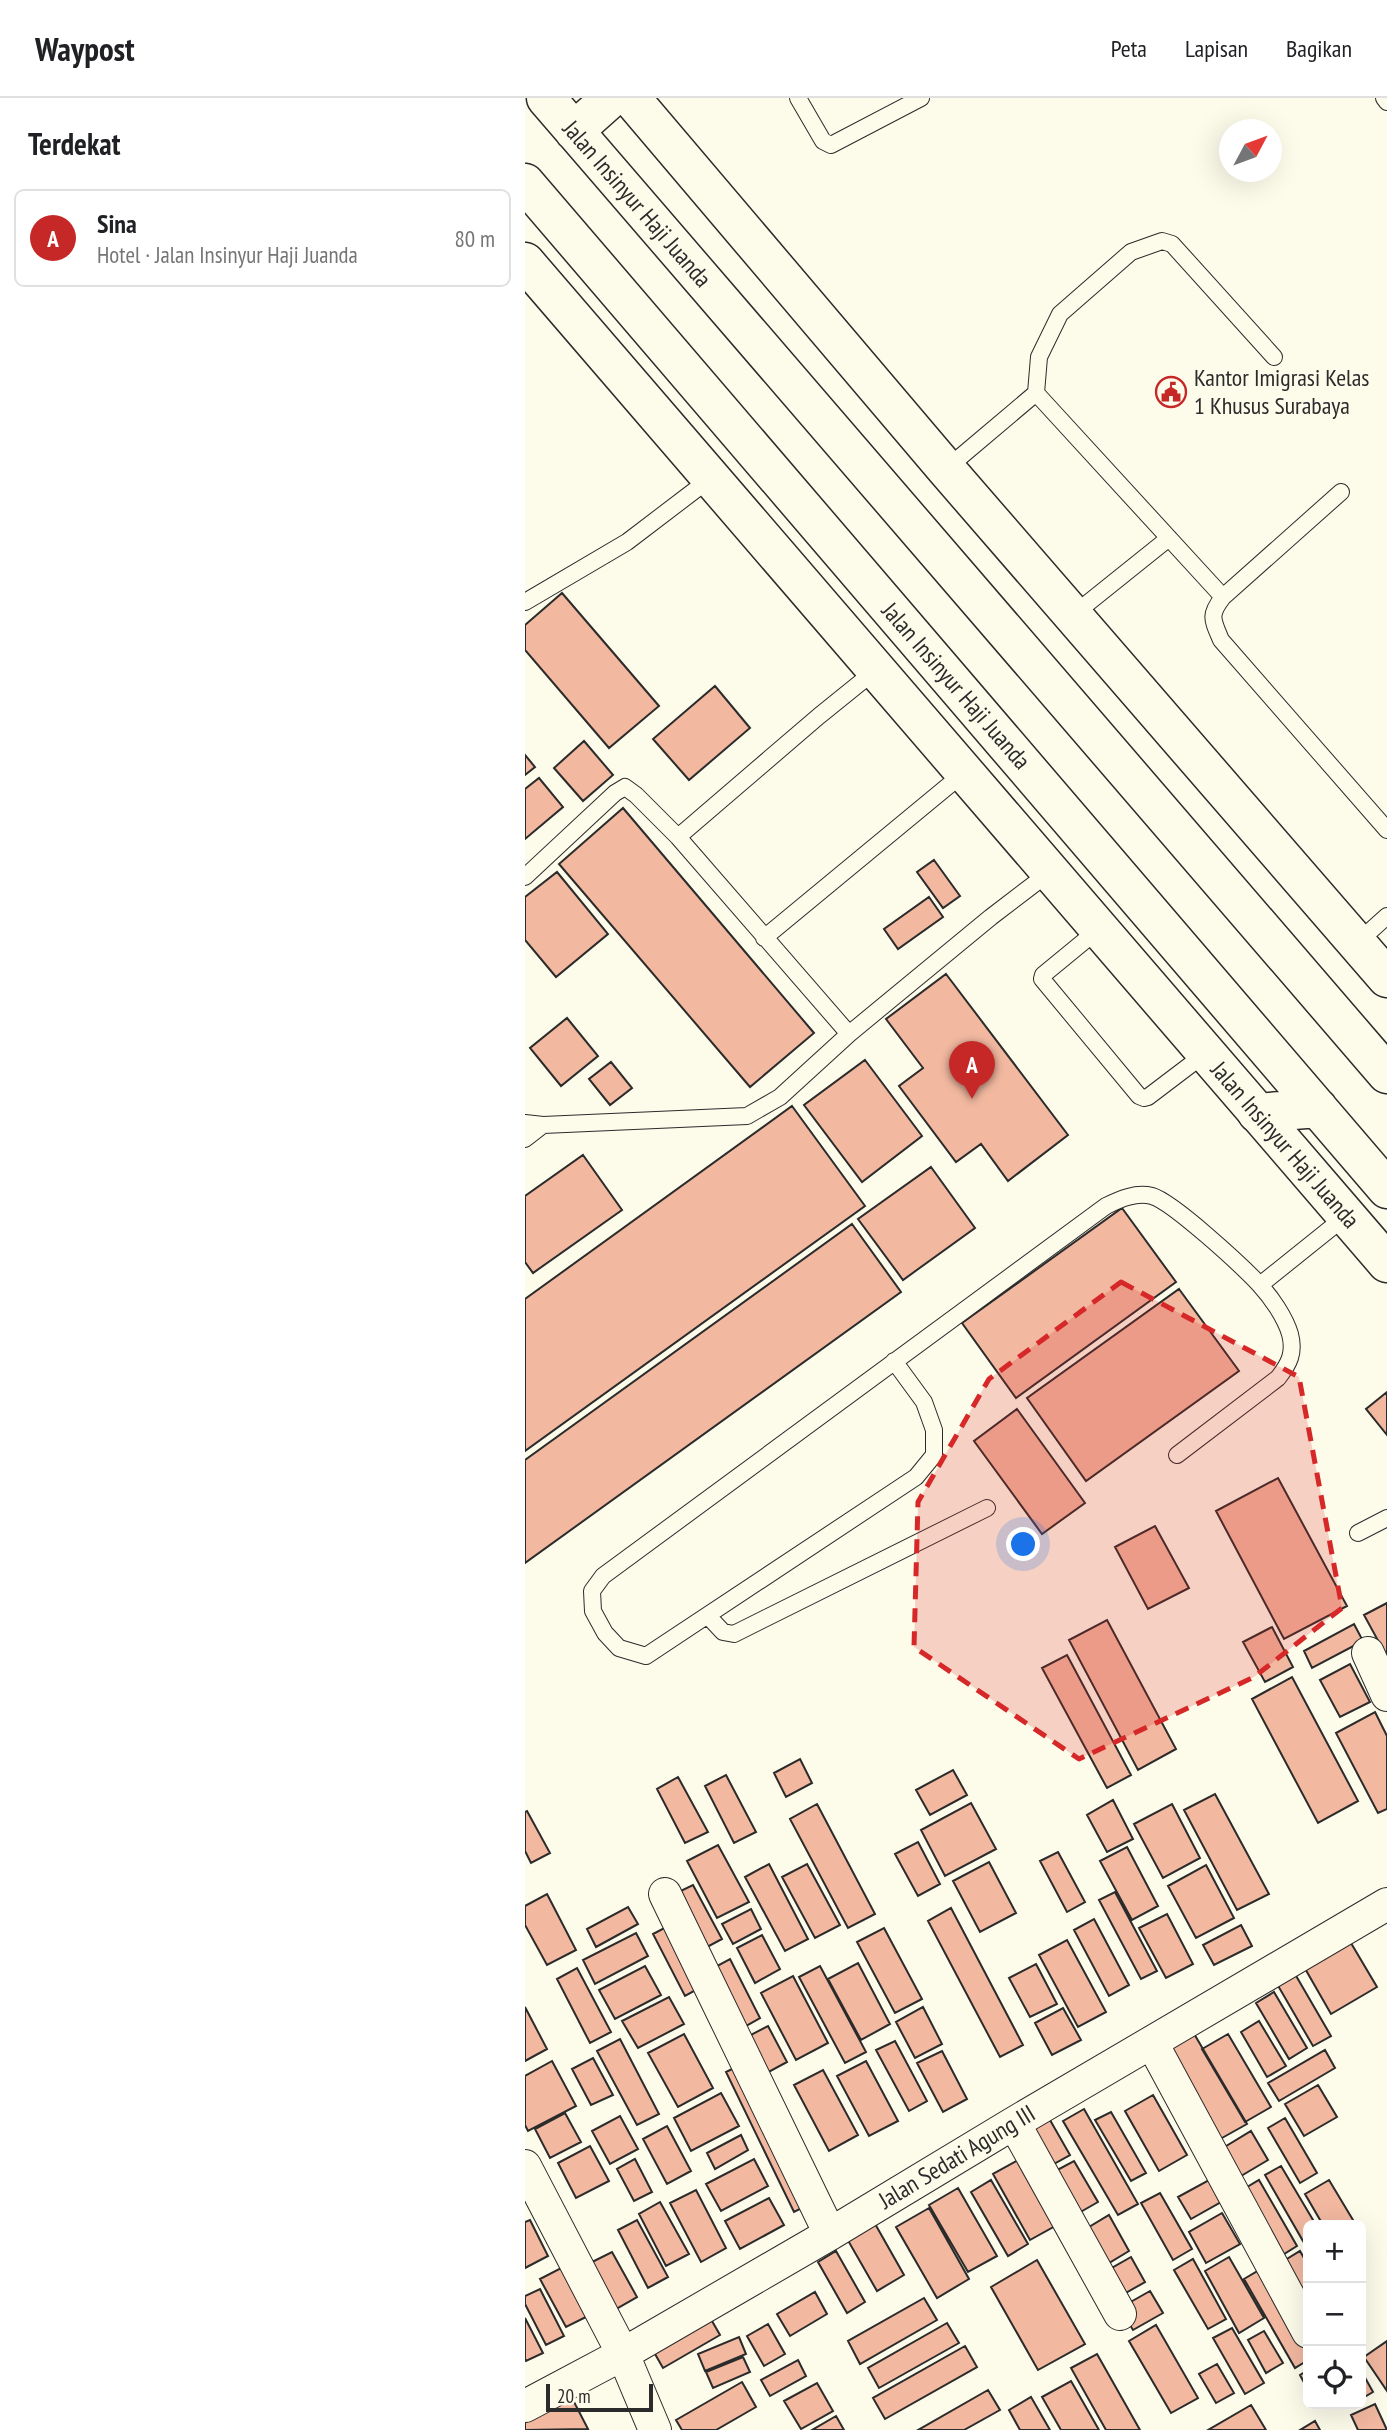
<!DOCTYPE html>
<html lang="id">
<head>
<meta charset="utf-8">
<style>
  :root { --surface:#fff; --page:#f2f2f2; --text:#202124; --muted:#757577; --line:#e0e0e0; --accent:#c62828 }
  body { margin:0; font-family:"PT Sans Narrow",sans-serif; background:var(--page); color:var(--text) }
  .controls { position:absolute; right:21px; bottom:21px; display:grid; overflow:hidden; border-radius:10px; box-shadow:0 7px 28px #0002 }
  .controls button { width:63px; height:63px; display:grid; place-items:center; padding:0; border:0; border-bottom:2px solid var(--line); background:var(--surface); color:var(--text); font:35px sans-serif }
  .compass { position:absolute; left:694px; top:21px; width:63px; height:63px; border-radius:50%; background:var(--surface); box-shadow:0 7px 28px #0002; rotate:49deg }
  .scale { position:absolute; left:21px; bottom:18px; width:107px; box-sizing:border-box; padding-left:7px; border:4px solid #2b2b2b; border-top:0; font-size:19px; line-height:24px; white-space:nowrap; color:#2b2b2b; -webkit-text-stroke:5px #fdfbea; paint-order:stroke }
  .you { position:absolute; left:499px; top:1447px; width:24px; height:24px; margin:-18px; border:5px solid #fff; border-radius:50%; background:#1a73e8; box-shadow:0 0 0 10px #1a73e833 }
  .badge { display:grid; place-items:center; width:46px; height:46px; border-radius:50%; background:var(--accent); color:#fff; font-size:23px; font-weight:700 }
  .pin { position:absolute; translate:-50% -58px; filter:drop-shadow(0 2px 4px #0008) }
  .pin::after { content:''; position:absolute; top:37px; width:24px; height:21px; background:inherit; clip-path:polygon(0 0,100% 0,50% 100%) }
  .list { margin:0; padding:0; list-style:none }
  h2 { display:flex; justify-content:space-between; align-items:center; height:91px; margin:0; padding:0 28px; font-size:30px }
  h2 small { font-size:23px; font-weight:400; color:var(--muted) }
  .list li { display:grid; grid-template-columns:46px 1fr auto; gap:21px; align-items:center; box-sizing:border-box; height:98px; margin:0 14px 14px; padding:0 14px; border:2px solid var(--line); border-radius:10px }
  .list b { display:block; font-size:26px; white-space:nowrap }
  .list p { margin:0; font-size:23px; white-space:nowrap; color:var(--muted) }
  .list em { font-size:23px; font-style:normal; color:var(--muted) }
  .icon { flex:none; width:38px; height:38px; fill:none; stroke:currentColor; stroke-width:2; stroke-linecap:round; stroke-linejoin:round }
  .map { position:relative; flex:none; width:862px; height:2332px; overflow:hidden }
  header { display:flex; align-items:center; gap:42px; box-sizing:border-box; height:98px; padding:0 35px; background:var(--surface); border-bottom:2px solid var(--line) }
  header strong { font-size:33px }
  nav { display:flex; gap:38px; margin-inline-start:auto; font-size:24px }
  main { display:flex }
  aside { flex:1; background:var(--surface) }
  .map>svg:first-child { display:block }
  .building { fill:#f2b8a0; stroke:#2b2b2b; stroke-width:2 }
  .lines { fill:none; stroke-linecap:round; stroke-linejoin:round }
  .lane-casing { stroke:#2b2b2b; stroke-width:18 }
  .street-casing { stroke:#2b2b2b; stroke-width:34 }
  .secondary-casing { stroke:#2b2b2b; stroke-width:41 }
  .highway-casing { stroke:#2b2b2b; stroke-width:41 }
  .lane { stroke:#fdfbea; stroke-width:16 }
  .street { stroke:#fdfbea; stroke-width:32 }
  .secondary { stroke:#fdfbea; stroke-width:38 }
  .highway { stroke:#fdfbea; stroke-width:38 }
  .marked { fill:#d62828; fill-opacity:0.2; stroke:#d62828; stroke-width:5; stroke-dasharray:14 9; stroke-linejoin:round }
  .labels { text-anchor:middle; stroke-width:5; stroke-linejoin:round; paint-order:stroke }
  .street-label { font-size:24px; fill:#2b2b2b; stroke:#fdfbea }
  .poi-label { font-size:24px; fill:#2b2b2b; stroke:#fdfbea; text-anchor:start }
</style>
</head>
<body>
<header>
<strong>Waypost</strong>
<nav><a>Peta</a><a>Lapisan</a><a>Bagikan</a></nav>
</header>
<main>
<aside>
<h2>Terdekat<small></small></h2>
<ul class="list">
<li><span class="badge">A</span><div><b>Sina</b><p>Hotel · Jalan Insinyur Haji Juanda</p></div><em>80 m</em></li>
</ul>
</aside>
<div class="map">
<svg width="862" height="2332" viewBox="0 0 862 2332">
  <rect width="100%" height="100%" fill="#fdfbea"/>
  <path class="building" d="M 37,495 L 134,608 L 84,650 L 0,552 L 0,527 Z
    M 190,588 L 225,630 L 164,682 L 128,641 Z
    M 59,643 L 88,677 L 58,703 L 29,670 Z
    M 0,657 L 10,669 L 0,677 Z
    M 14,680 L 38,709 L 0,741 L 0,691 Z
    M 98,710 L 289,935 L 225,989 L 34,766 Z
    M 409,762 L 435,798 L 418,810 L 392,774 Z
    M 32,774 L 83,836 L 31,879 L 0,842 L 0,799 Z
    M 404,799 L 418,819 L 373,851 L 359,831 Z
    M 421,876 L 543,1037 L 483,1083 L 456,1046 L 431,1064 L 374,988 L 398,970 L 361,921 Z
    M 42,920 L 73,958 L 36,988 L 5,950 Z
    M 340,962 L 397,1038 L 337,1084 L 279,1007 Z
    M 86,964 L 107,990 L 85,1007 L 64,981 Z
    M 267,1008 L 340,1108 L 0,1353 L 0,1201 Z
    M 58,1057 L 97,1112 L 8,1175 L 0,1164 L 0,1098 Z
    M 406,1069 L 450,1130 L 378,1182 L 333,1121 Z
    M 597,1110 L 651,1184 L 491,1300 L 437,1225 Z
    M 327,1126 L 376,1194 L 0,1465 L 0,1362 Z
    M 654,1191 L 714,1273 L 561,1383 L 502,1300 Z
    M 862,1294 L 862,1337 L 841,1311 Z
    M 492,1311 L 560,1405 L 517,1436 L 449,1343 Z
    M 753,1380 L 822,1508 L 759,1541 L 691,1413 Z
    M 630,1428 L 664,1490 L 623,1511 L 590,1449 Z
    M 862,1505 L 862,1559 L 839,1517 Z
    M 582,1522 L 651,1651 L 613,1672 L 544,1542 Z
    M 829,1526 L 838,1543 L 787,1570 L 779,1553 Z
    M 747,1529 L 768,1569 L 740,1584 L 718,1544 Z
    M 542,1557 L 606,1677 L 582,1690 L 517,1570 Z
    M 825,1566 L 845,1604 L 815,1619 L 795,1582 Z
    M 767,1579 L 833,1703 L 793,1725 L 727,1601 Z
    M 850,1614 L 862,1638 L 862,1711 L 853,1715 L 811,1635 Z
    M 275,1661 L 287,1685 L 261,1699 L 249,1675 Z
    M 428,1672 L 442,1697 L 405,1717 L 391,1692 Z
    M 201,1677 L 231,1734 L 209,1745 L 180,1688 Z
    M 153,1679 L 183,1734 L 160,1745 L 132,1691 Z
    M 690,1696 L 744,1796 L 712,1812 L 659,1712 Z
    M 588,1702 L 608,1741 L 582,1754 L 562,1717 Z
    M 446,1705 L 471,1751 L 420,1778 L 396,1732 Z
    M 292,1706 L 350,1816 L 323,1830 L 265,1721 Z
    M 647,1706 L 675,1760 L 638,1780 L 609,1726 Z
    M 2,1713 L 25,1755 L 6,1765 L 0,1753 L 0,1714 Z
    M 393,1744 L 415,1786 L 393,1798 L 370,1756 Z
    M 193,1747 L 224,1804 L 192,1820 L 162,1763 Z
    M 602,1749 L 633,1808 L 607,1822 L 575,1763 Z
    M 533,1754 L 560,1804 L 542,1814 L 515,1763 Z
    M 464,1764 L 491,1815 L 455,1834 L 428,1783 Z
    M 244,1766 L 283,1841 L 260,1853 L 220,1779 Z
    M 282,1766 L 315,1827 L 290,1840 L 257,1779 Z
    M 681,1767 L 709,1820 L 671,1840 L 643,1788 Z
    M 168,1787 L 197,1841 L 171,1855 L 141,1800 Z
    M 590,1794 L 632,1873 L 616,1881 L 574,1802 Z
    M 22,1796 L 51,1852 L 22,1867 L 0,1827 L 0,1808 Z
    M 103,1809 L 113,1826 L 71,1849 L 62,1831 Z
    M 426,1810 L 498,1947 L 475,1959 L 403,1823 Z
    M 226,1811 L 236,1831 L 208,1846 L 197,1826 Z
    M 642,1816 L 668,1866 L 641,1880 L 614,1830 Z
    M 569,1821 L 604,1887 L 584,1898 L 549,1832 Z
    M 147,1826 L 180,1887 L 160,1898 L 128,1836 Z
    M 716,1827 L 727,1848 L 689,1867 L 678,1847 Z
    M 359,1830 L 397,1901 L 370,1915 L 332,1844 Z
    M 111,1835 L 123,1858 L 70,1886 L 58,1862 Z
    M 237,1837 L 255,1871 L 230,1885 L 212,1850 Z
    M 823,1840 L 852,1889 L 806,1916 L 778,1867 Z
    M 542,1842 L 581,1914 L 553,1929 L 514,1857 Z
    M 205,1861 L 235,1920 L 212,1933 L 181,1874 Z
    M 333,1865 L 365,1926 L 336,1942 L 303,1881 Z
    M 511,1866 L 532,1906 L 505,1919 L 484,1880 Z
    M 120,1868 L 136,1897 L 90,1921 L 74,1892 Z
    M 295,1868 L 341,1954 L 320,1965 L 274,1879 Z
    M 52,1870 L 86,1934 L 65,1945 L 32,1881 Z
    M 770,1876 L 806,1938 L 788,1948 L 752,1886 Z
    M 268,1878 L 303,1945 L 271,1962 L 236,1895 Z
    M 749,1894 L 782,1950 L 764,1961 L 731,1905 Z
    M 144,1899 L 159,1926 L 113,1950 L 97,1923 Z
    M 0,1909 L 22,1951 L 0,1963 Z
    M 398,1909 L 417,1946 L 390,1960 L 371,1924 Z
    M 538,1910 L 556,1942 L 527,1957 L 510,1925 Z
    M 734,1923 L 761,1968 L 742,1979 L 716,1934 Z
    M 243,1928 L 262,1964 L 240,1976 L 220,1940 Z
    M 668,1934 L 722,2026 L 688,2045 L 634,1953 Z
    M 159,1936 L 188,1990 L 153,2009 L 123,1955 Z
    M 703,1936 L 746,2009 L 720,2024 L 677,1951 Z
    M 95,1941 L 134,2016 L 112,2027 L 72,1953 Z
    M 370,1943 L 402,2003 L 384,2013 L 351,1952 Z
    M 800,1952 L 810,1970 L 754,2003 L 743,1985 Z
    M 417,1953 L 442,2001 L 418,2014 L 392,1965 Z
    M 68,1960 L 88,1997 L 66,2007 L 47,1971 Z
    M 27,1963 L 51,2008 L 3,2033 L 0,2027 L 0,1978 Z
    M 341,1963 L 373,2023 L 344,2038 L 312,1978 Z
    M 219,1965 L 287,2105 L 269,2114 L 201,1974 Z
    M 298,1972 L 333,2037 L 304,2053 L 269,1987 Z
    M 793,1987 L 812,2019 L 779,2038 L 760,2006 Z
    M 196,1995 L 214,2028 L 166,2053 L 149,2020 Z
    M 628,1997 L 662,2057 L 634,2073 L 600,2013 Z
    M 559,2011 L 613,2106 L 593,2117 L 538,2023 Z
    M 586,2014 L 621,2075 L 606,2083 L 570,2022 Z
    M 40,2015 L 56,2044 L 25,2060 L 10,2031 Z
    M 95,2018 L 113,2051 L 85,2066 L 67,2033 Z
    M 760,2020 L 792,2075 L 775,2085 L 743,2030 Z
    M 525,2022 L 545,2057 L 518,2072 L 498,2037 Z
    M 142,2028 L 166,2073 L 142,2086 L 118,2041 Z
    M 726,2033 L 743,2062 L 711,2081 L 693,2053 Z
    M 216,2037 L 223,2052 L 190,2071 L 182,2055 Z
    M 65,2048 L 84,2083 L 51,2100 L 33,2065 Z
    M 502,2057 L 539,2123 L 505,2142 L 468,2076 Z
    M 110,2061 L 127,2094 L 109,2103 L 92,2071 Z
    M 229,2061 L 243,2088 L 196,2113 L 181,2086 Z
    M 549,2063 L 573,2104 L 545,2120 L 521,2078 Z
    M 756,2068 L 791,2127 L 783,2127 L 783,2140 L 778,2143 L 740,2077 Z
    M 466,2082 L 503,2146 L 483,2158 L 446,2094 Z
    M 684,2082 L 696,2104 L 666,2121 L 653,2099 Z
    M 734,2082 L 772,2148 L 751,2161 L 712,2095 Z
    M 804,2082 L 831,2127 L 798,2127 L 780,2096 Z
    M 433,2090 L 472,2158 L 443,2174 L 404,2107 Z
    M 171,2092 L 201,2150 L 176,2164 L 145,2105 Z
    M 635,2095 L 667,2151 L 648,2162 L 616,2105 Z
    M 244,2100 L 259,2127 L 215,2151 L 200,2123 Z
    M 135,2104 L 164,2156 L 141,2168 L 114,2116 Z
    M 404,2110 L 444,2181 L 412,2200 L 371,2129 Z
    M 697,2115 L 715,2146 L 681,2165 L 664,2134 Z
    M 584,2117 L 604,2153 L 574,2171 L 554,2135 Z
    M 5,2122 L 23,2158 L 0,2170 L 0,2124 Z
    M 112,2122 L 143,2179 L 123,2190 L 93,2132 Z
    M 349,2124 L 379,2177 L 352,2193 L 321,2139 Z
    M 311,2153 L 340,2204 L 322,2215 L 293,2164 Z
    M 775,2153 L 783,2167 L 783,2190 L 770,2198 L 752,2167 Z
    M 87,2154 L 112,2199 L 91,2211 L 67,2164 Z
    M 606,2159 L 620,2184 L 592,2200 L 578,2175 Z
    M 704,2159 L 739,2220 L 714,2235 L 680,2173 Z
    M 668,2161 L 701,2221 L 683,2231 L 649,2172 Z
    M 512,2162 L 560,2246 L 513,2272 L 466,2189 Z
    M 38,2169 L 63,2218 L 41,2229 L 15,2181 Z
    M 736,2171 L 783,2254 L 783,2262 L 770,2270 L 719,2181 Z
    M 15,2191 L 39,2238 L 21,2247 L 0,2206 L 0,2198 Z
    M 625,2193 L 638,2215 L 608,2232 L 595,2210 Z
    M 290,2194 L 302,2216 L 265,2238 L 252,2216 Z
    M 399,2200 L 412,2222 L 335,2266 L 323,2243 Z
    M 183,2216 L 195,2237 L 138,2270 L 126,2249 Z
    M 0,2220 L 18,2255 L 1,2263 L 0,2261 Z
    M 422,2225 L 434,2245 L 354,2290 L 343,2270 Z
    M 243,2226 L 260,2256 L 239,2268 L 222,2238 Z
    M 631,2227 L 673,2300 L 646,2315 L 604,2243 Z
    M 707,2230 L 739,2285 L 720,2296 L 688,2240 Z
    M 739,2233 L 758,2265 L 741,2275 L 723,2242 Z
    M 214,2239 L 221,2256 L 180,2273 L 173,2256 Z
    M 862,2243 L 862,2293 L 839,2259 Z
    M 440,2248 L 452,2269 L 360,2321 L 348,2300 Z
    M 572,2256 L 615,2332 L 581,2332 L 546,2270 Z
    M 218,2259 L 225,2274 L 188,2290 L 181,2274 Z
    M 273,2262 L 281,2278 L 245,2298 L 236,2282 Z
    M 692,2266 L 709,2295 L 691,2305 L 674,2276 Z
    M 783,2272 L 783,2292 L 775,2277 Z
    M 838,2276 L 848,2294 L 836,2301 L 836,2277 Z
    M 546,2283 L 574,2332 L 536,2332 L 517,2299 Z
    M 217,2284 L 231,2309 L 191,2332 L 157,2332 L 151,2322 Z
    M 292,2285 L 308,2313 L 276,2331 L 259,2303 Z
    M 463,2292 L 475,2312 L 439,2332 L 393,2332 Z
    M 506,2299 L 525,2332 L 495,2332 L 484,2312 Z
    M 47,2300 L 63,2331 L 0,2332 L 0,2323 Z
    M 850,2306 L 862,2332 L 833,2332 L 826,2317 Z
    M 726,2307 L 741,2332 L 683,2332 Z
    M 311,2318 L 319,2332 L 287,2332 Z
    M 790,2323 L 795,2332 L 775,2332 Z"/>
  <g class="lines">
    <g class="lane-casing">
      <path id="lane" d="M 273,0 L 298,43 L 306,47 L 396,0
        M 859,0 L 862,4
        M 511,295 L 698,499
        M 421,371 L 511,295 L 514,259 L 535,216 L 606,154 L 637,143 L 647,146 L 749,259
        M 816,394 L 698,499 C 684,517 687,521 696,542 L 862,732
        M 0,504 L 102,444 L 186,380
        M 548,517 L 644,440
        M 153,739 L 294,618 L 351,572
        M 0,779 L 90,695 L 100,689 L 111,697 L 153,739 L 324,936
        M 574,831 L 518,877 L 517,881 L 614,998 L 619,1000 L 623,999 L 681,955
        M 239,840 L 440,674
        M 832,845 L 862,818
        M 0,1025 L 18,1027 L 222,1018 L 255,999 L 324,936 L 466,819 L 525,774
        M 0,1041 L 18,1027
        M 735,1187 L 821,1118
        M 369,1263 L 399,1304 L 409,1332 L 409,1357 L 391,1379 L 121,1558 L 94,1550 L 80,1535 L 68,1513 L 67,1493 L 78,1478 L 581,1108 C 595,1101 611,1094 627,1098 C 648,1104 717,1168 734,1186 C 746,1199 760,1219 765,1236 C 770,1255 764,1266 753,1280 L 652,1357
        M 833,1435 L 862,1420
        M 183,1518 L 198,1534 L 209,1536 L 462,1410"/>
    </g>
    <g class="street-casing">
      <path id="street" d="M 843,1555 L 862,1597
        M 140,1796 L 305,2136
        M 627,1945 L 783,2234
        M 489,2025 L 595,2216
        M 0,2068 L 98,2256 L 130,2332
        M 0,2308 L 98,2256 L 305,2136 L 489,2025 L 862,1806"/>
    </g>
    <g class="secondary-casing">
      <path id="secondary" d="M 106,0 L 421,371 L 862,880
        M 0,164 L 862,1165"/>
    </g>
    <g class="highway-casing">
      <path id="highway" d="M 21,0 L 862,976
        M 49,33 L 86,0
        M 0,85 L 862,1091
        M 732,1015 L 793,1010"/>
    </g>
    <use href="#lane" class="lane"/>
    <use href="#street" class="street"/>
    <use href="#secondary" class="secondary"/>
    <use href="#highway" class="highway"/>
  </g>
  <path class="marked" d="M 596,1184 L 774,1279 L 817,1510 L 729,1579 L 554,1661 L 389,1549 L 393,1404 L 464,1281 Z"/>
  <defs>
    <g id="civic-ring" transform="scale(1.575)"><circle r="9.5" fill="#fdfbea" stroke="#c62828" stroke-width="1.5"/><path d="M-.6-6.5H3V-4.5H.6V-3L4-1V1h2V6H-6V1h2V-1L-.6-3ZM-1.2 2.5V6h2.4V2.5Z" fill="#c62828"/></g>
  </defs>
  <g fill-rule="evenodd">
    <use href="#civic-ring" x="646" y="294"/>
  </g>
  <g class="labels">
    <g class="street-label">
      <text transform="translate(112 106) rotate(49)" y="8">Jalan Insinyur Haji Juanda</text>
      <text transform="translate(431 588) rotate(49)" y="8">Jalan Insinyur Haji Juanda</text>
      <text transform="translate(760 1047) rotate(49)" y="8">Jalan Insinyur Haji Juanda</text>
      <text transform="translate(432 2059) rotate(-31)" y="8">Jalan Sedati Agung III</text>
    </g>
    <g class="poi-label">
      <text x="669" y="288">Kantor Imigrasi Kelas<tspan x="669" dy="28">1 Khusus Surabaya</tspan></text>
    </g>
  </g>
</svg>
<div class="controls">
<button>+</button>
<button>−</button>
<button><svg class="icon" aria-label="locate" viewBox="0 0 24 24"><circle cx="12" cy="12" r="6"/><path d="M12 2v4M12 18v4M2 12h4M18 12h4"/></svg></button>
</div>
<svg class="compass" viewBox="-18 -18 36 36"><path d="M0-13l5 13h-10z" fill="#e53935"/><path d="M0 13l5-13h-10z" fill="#757577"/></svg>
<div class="scale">20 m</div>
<div class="you"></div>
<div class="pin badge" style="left:447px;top:1001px">A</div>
</div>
</main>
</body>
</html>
